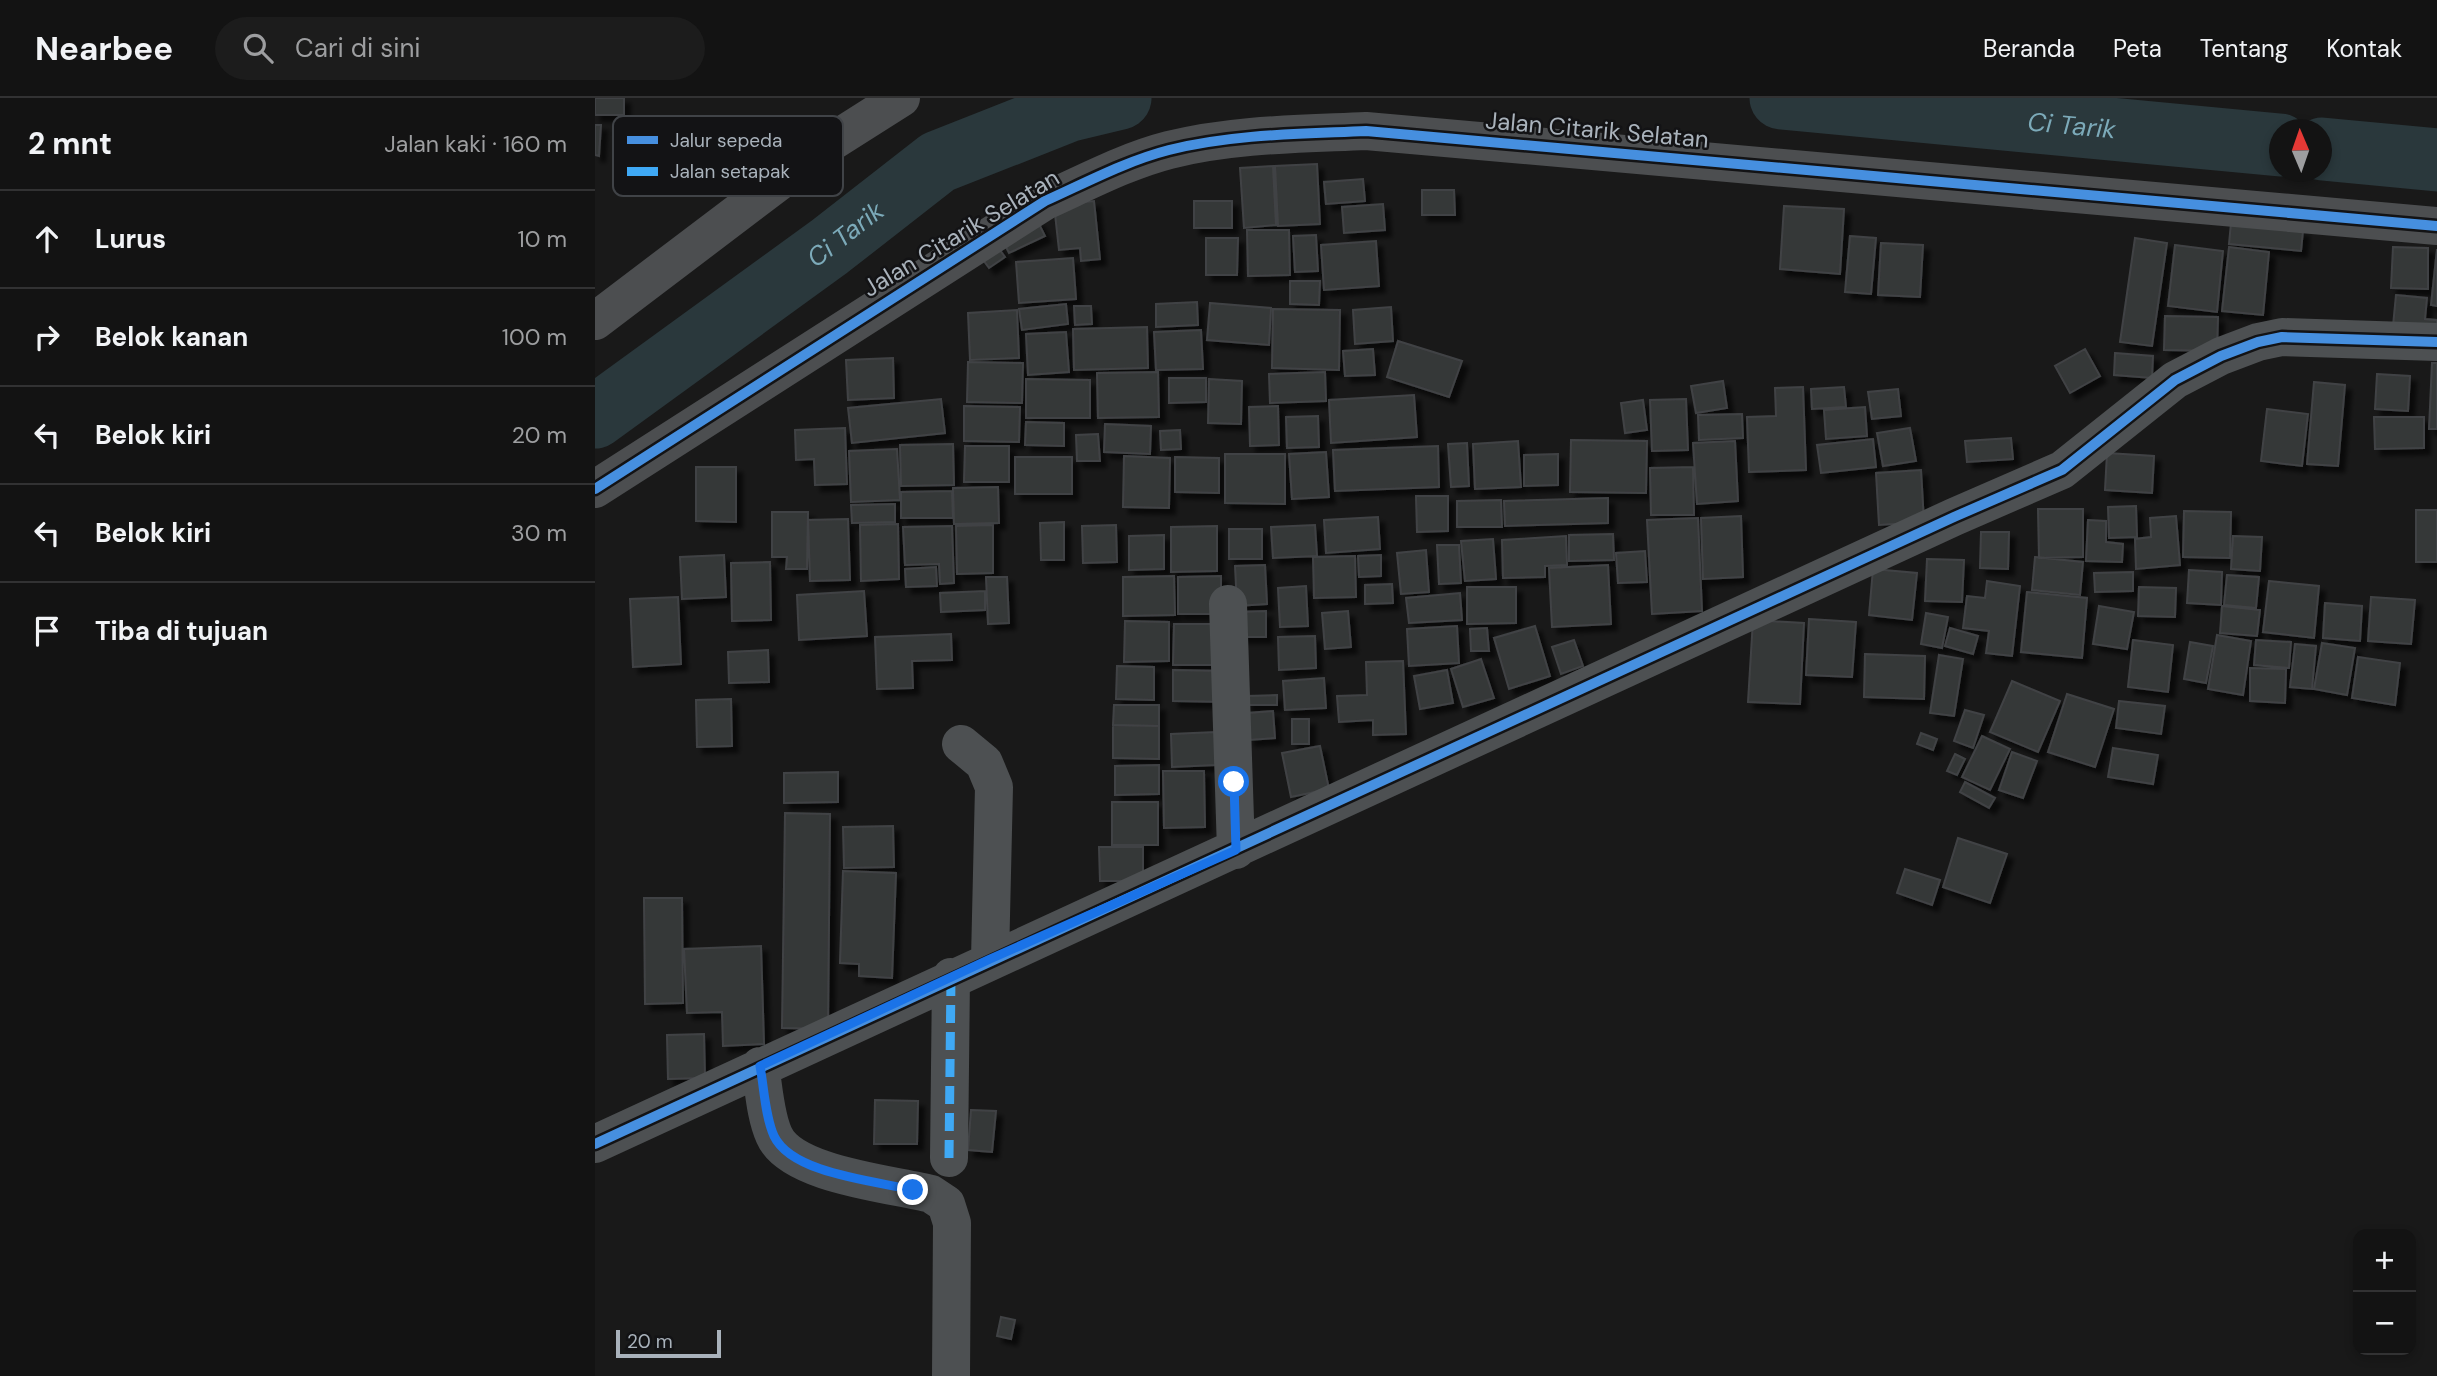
<!DOCTYPE html>
<html lang="id">
<head>
<meta charset="utf-8">
<style>
  :root { --surface:#131313; --page:#1c1c1c; --text:#f1f3f6; --muted:#9d9ea0; --line:#323233 }
  body { margin:0; font-family:"DM Sans",sans-serif; background:var(--page); color:var(--text) }
  .controls { position:absolute; right:21px; bottom:21px; display:grid; overflow:hidden; border-radius:14px; box-shadow:0 4px 10px #0003 }
  .controls button { width:63px; height:63px; display:grid; place-items:center; padding:0; border:0; border-bottom:2px solid var(--line); background:var(--surface); color:var(--text); font:35px sans-serif }
  .compass { position:absolute; left:1674px; top:21px; width:63px; height:63px; border-radius:50%; background:var(--surface); box-shadow:0 4px 10px #0003; rotate:358deg }
  .scale { position:absolute; left:21px; bottom:18px; width:105px; box-sizing:border-box; padding-left:7px; border:4px solid #a9b2bb; border-top:0; font-size:19px; line-height:24px; white-space:nowrap; color:#a9b2bb; -webkit-text-stroke:5px #131315; paint-order:stroke }
  .stop { position:absolute; width:21px; height:21px; margin:-16px; border:5px solid #1a73e8; border-radius:50%; background:#fff }
  .stop.end { background:#1a73e8; border-color:#fff; box-shadow:0 2px 7px #0008 }
  .list { margin:0; padding:0; list-style:none }
  h2 { display:flex; justify-content:space-between; align-items:center; height:91px; margin:0; padding:0 28px; font-size:30px }
  h2 small { font-size:23px; font-weight:400; color:var(--muted) }
  .list li { display:grid; grid-template-columns:46px 1fr auto; gap:21px; align-items:center; box-sizing:border-box; height:98px; padding:0 28px; border-top:2px solid var(--line) }
  .list b { display:block; font-size:26px; white-space:nowrap }
  .list em { font-size:23px; font-style:normal; color:var(--muted) }
  .icon { flex:none; width:38px; height:38px; fill:none; stroke:currentColor; stroke-width:2; stroke-linecap:round; stroke-linejoin:round }
  .map { position:relative; flex:none; width:1842px; height:1278px; overflow:hidden }
  header { display:flex; align-items:center; gap:42px; box-sizing:border-box; height:98px; padding:0 35px; background:var(--surface); border-bottom:2px solid var(--line) }
  header strong { font-size:33px }
  nav { display:flex; gap:38px; margin-inline-start:auto; font-size:24px }
  .search { width:490px; height:63px; background:var(--page); display:flex; align-items:center; gap:18px; box-sizing:border-box; padding:0 24px; border-radius:38px; color:var(--muted); font-size:26px }
  main { display:flex }
  aside { flex:1; background:var(--surface) }
  .map>svg:first-child { display:block }
  .lines { fill:none; stroke-linecap:round; stroke-linejoin:round }
  .river { stroke:#2a383c; stroke-width:63 }
  .building { fill:#363738; stroke:#414345; stroke-width:2; filter:url(#shadow) }
  .street { stroke:#4d5052; stroke-width:38 }
  .secondary { stroke:#4c4e50; stroke-width:38 }
  .quiet { stroke:#3fa9f5; stroke-width:9; stroke-dasharray:18 9; stroke-linecap:butt }
  .cycleway-casing { stroke:#131315; stroke-width:15 }
  .cycleway { stroke:#468fdf; stroke-width:10 }
  .route { stroke:#1a73e8; stroke-width:9 }
  .labels { text-anchor:middle; stroke-width:5; stroke-linejoin:round; paint-order:stroke }
  .street-label { font-size:24px; fill:#a9b2bb; stroke:#131315 }
  .water-label { font-size:26px; font-style:italic; fill:#7caab9; stroke:#131315 }
  .key { fill:#131315; stroke:#404347; stroke-width:2 }
  .key-label { font-size:19px; fill:#a9b2bb }
</style>
</head>
<body>
<header>
<strong>Nearbee</strong>
<div class="search"><svg class="icon" aria-label="search" viewBox="0 0 24 24"><circle cx="10" cy="10" r="6"/><path d="M15 15l6 6"/></svg>Cari di sini</div>
<nav><a>Beranda</a><a>Peta</a><a>Tentang</a><a>Kontak</a></nav>
</header>
<main>
<aside>
<h2>2 mnt<small>Jalan kaki · 160 m</small></h2>
<ul class="list">
<li><svg class="icon" aria-label="ahead" viewBox="0 0 24 24"><path d="M12 20V5M6 11l6-6 6 6"/></svg><div><b>Lurus</b></div><em>10 m</em></li>
<li><svg class="icon" aria-label="right" viewBox="0 0 24 24"><path d="M7 20v-9h11M14 6l5 5-5 5"/></svg><div><b>Belok kanan</b></div><em>100 m</em></li>
<li><svg class="icon" aria-label="left" viewBox="0 0 24 24"><path d="M17 20v-9H6M10 6l-5 5 5 5"/></svg><div><b>Belok kiri</b></div><em>20 m</em></li>
<li><svg class="icon" aria-label="left" viewBox="0 0 24 24"><path d="M17 20v-9H6M10 6l-5 5 5 5"/></svg><div><b>Belok kiri</b></div><em>30 m</em></li>
<li><svg class="icon" aria-label="arrive" viewBox="0 0 24 24"><path d="M6 21V4h12l-3 4 3 4H6"/></svg><div><b>Tiba di tujuan</b></div></li>
</ul>
</aside>
<div class="map">
<svg width="1842" height="1278" viewBox="0 0 1842 1278">
  <defs>
    <filter id="shadow"><feDropShadow dx="6" dy="6" stdDeviation="2" flood-color="#0009"/></filter>
  </defs>
  <rect width="100%" height="100%" fill="#191919"/>
  <g class="lines">
    <g class="river">
      <path id="s1" d="M 1186,0 L 1685,47"/>
      <path d="M 1727,51 L 1842,62"/>
      <path id="s2" d="M 0,319 L 234,149 L 343,64 L 475,12 L 525,0"/>
    </g>
  </g>
  <path class="building" d="M 0,0 L 29,0 L 29,17 L 0,17 Z
    M 0,27 L 6,27 L 4,58 L 0,57 Z
    M 722,66 L 725,126 L 683,128 L 680,68 Z
    M 678,68 L 681,127 L 649,130 L 645,70 Z
    M 768,81 L 770,103 L 731,106 L 729,84 Z
    M 827,92 L 859,92 L 860,117 L 827,117 Z
    M 499,103 L 505,161 L 486,163 L 485,150 L 464,152 L 459,107 Z
    M 599,103 L 637,103 L 637,130 L 599,130 Z
    M 788,106 L 790,132 L 749,135 L 747,109 Z
    M 1189,108 L 1249,111 L 1245,176 L 1185,171 Z
    M 442,122 L 450,138 L 414,155 L 406,139 Z
    M 1636,125 L 1708,133 L 1706,153 L 1634,146 Z
    M 652,132 L 694,132 L 695,177 L 653,178 Z
    M 721,137 L 723,173 L 700,174 L 698,138 Z
    M 1255,138 L 1281,140 L 1276,196 L 1250,194 Z
    M 611,140 L 643,140 L 642,177 L 611,177 Z
    M 1540,140 L 1572,145 L 1557,248 L 1525,244 Z
    M 781,143 L 784,188 L 729,192 L 726,147 Z
    M 399,144 L 410,159 L 394,170 L 383,155 Z
    M 1286,145 L 1328,147 L 1325,199 L 1283,197 Z
    M 1580,147 L 1628,153 L 1622,214 L 1573,208 Z
    M 1634,149 L 1674,154 L 1668,217 L 1627,213 Z
    M 1798,149 L 1833,150 L 1833,191 L 1796,190 Z
    M 1842,151 L 1842,208 L 1836,207 Z
    M 478,160 L 481,201 L 424,205 L 421,164 Z
    M 695,183 L 725,183 L 724,207 L 695,206 Z
    M 1801,197 L 1832,200 L 1830,221 L 1842,222 L 1842,232 L 1798,228 Z
    M 602,204 L 603,227 L 561,229 L 561,206 Z
    M 615,205 L 676,210 L 674,247 L 612,242 Z
    M 471,206 L 473,226 L 427,232 L 424,211 Z
    M 479,208 L 496,208 L 497,226 L 480,227 Z
    M 796,209 L 798,243 L 760,246 L 758,212 Z
    M 678,211 L 745,212 L 744,272 L 677,270 Z
    M 422,212 L 424,260 L 375,262 L 373,215 Z
    M 1570,218 L 1623,219 L 1622,253 L 1569,252 Z
    M 552,229 L 553,270 L 479,272 L 478,231 Z
    M 606,232 L 608,271 L 561,272 L 559,234 Z
    M 471,234 L 474,274 L 433,277 L 431,236 Z
    M 803,243 L 867,263 L 854,299 L 792,279 Z
    M 778,251 L 780,277 L 750,278 L 748,253 Z
    M 1490,251 L 1505,278 L 1475,295 L 1460,268 Z
    M 1520,255 L 1558,258 L 1557,280 L 1519,277 Z
    M 298,260 L 299,300 L 253,302 L 251,262 Z
    M 373,264 L 428,265 L 427,305 L 372,304 Z
    M 1837,265 L 1842,265 L 1842,331 L 1834,331 Z
    M 563,274 L 564,319 L 503,320 L 502,275 Z
    M 730,274 L 731,303 L 675,305 L 674,276 Z
    M 1782,276 L 1815,278 L 1813,313 L 1780,311 Z
    M 574,280 L 611,280 L 611,304 L 574,305 Z
    M 431,281 L 495,282 L 495,320 L 431,320 Z
    M 614,281 L 647,283 L 646,326 L 613,325 Z
    M 1128,283 L 1132,310 L 1101,315 L 1096,288 Z
    M 1719,284 L 1750,287 L 1743,368 L 1712,366 Z
    M 1208,289 L 1211,372 L 1154,374 L 1152,319 L 1181,318 L 1180,290 Z
    M 1249,289 L 1251,309 L 1217,311 L 1216,291 Z
    M 1303,291 L 1306,318 L 1277,321 L 1273,294 Z
    M 819,297 L 822,339 L 736,345 L 734,302 Z
    M 346,301 L 350,335 L 257,345 L 253,310 Z
    M 1091,301 L 1093,352 L 1057,353 L 1055,302 Z
    M 1048,302 L 1052,332 L 1030,335 L 1026,305 Z
    M 369,308 L 425,309 L 424,344 L 369,343 Z
    M 683,308 L 684,347 L 655,348 L 654,309 Z
    M 1270,309 L 1272,338 L 1231,341 L 1229,312 Z
    M 1672,311 L 1713,316 L 1707,368 L 1666,363 Z
    M 1147,316 L 1148,340 L 1104,342 L 1103,317 Z
    M 723,318 L 724,349 L 692,350 L 691,319 Z
    M 1779,319 L 1829,319 L 1829,350 L 1780,351 Z
    M 431,324 L 469,325 L 469,348 L 430,347 Z
    M 510,326 L 556,328 L 555,356 L 509,354 Z
    M 250,330 L 252,386 L 220,387 L 219,361 L 201,362 L 200,332 Z
    M 1315,330 L 1321,363 L 1288,368 L 1282,335 Z
    M 585,332 L 586,351 L 566,352 L 565,333 Z
    M 503,336 L 505,363 L 482,363 L 481,337 Z
    M 1416,340 L 1418,361 L 1372,364 L 1370,343 Z
    M 1278,341 L 1281,369 L 1226,375 L 1222,347 Z
    M 976,342 L 1052,343 L 1051,395 L 975,394 Z
    M 923,343 L 926,389 L 880,391 L 878,346 Z
    M 1140,343 L 1143,403 L 1102,406 L 1098,345 Z
    M 872,345 L 874,388 L 856,389 L 853,346 Z
    M 358,346 L 359,387 L 306,388 L 305,347 Z
    M 370,348 L 414,348 L 414,384 L 369,384 Z
    M 843,348 L 844,389 L 740,393 L 738,352 Z
    M 302,351 L 305,402 L 256,404 L 254,353 Z
    M 731,354 L 734,399 L 697,401 L 694,356 Z
    M 1512,355 L 1559,358 L 1557,395 L 1510,392 Z
    M 630,356 L 690,356 L 690,406 L 630,405 Z
    M 963,356 L 963,387 L 929,388 L 929,357 Z
    M 529,358 L 575,360 L 574,410 L 528,409 Z
    M 420,359 L 477,359 L 477,396 L 420,396 Z
    M 580,359 L 624,360 L 624,395 L 580,394 Z
    M 101,369 L 141,369 L 141,424 L 101,423 Z
    M 1098,369 L 1099,417 L 1056,417 L 1055,370 Z
    M 1326,372 L 1329,424 L 1284,427 L 1281,375 Z
    M 403,389 L 404,425 L 359,426 L 358,390 Z
    M 357,393 L 358,420 L 306,420 L 306,394 Z
    M 821,398 L 853,398 L 853,433 L 822,434 Z
    M 1013,400 L 1013,425 L 910,428 L 909,403 Z
    M 906,402 L 907,429 L 862,429 L 862,403 Z
    M 300,406 L 300,424 L 257,425 L 256,407 Z
    M 1541,408 L 1542,439 L 1514,440 L 1513,409 Z
    M 1443,411 L 1488,411 L 1488,459 L 1444,460 Z
    M 1821,412 L 1842,412 L 1842,464 L 1821,464 Z
    M 1589,413 L 1636,414 L 1635,460 L 1588,459 Z
    M 177,414 L 213,414 L 212,471 L 191,471 L 192,459 L 177,459 Z
    M 1146,418 L 1148,479 L 1108,481 L 1106,420 Z
    M 1581,418 L 1585,467 L 1541,471 L 1540,441 L 1556,439 L 1555,420 Z
    M 783,419 L 785,451 L 731,455 L 729,422 Z
    M 1103,420 L 1107,513 L 1057,516 L 1052,422 Z
    M 253,421 L 255,482 L 215,483 L 213,422 Z
    M 1493,422 L 1511,423 L 1511,444 L 1528,446 L 1527,464 L 1491,463 Z
    M 469,424 L 469,462 L 446,462 L 445,425 Z
    M 303,426 L 304,481 L 266,483 L 265,427 Z
    M 398,427 L 398,475 L 362,476 L 361,428 Z
    M 521,427 L 522,464 L 488,465 L 487,428 Z
    M 720,427 L 722,458 L 678,460 L 676,429 Z
    M 357,428 L 359,485 L 345,486 L 344,466 L 310,467 L 308,429 Z
    M 622,428 L 622,473 L 576,474 L 576,429 Z
    M 634,431 L 667,431 L 667,461 L 634,461 Z
    M 1386,434 L 1414,434 L 1413,471 L 1385,470 Z
    M 1018,436 L 1019,462 L 974,463 L 974,437 Z
    M 569,437 L 569,471 L 534,472 L 534,438 Z
    M 971,438 L 972,467 L 950,468 L 950,479 L 908,480 L 907,442 Z
    M 1638,438 L 1667,439 L 1665,473 L 1636,471 Z
    M 898,441 L 901,481 L 870,483 L 866,443 Z
    M 842,447 L 864,447 L 866,485 L 844,486 Z
    M 831,452 L 834,494 L 806,496 L 802,455 Z
    M 1050,453 L 1052,484 L 1023,485 L 1021,455 Z
    M 129,457 L 131,499 L 87,501 L 85,459 Z
    M 786,457 L 786,478 L 764,479 L 763,458 Z
    M 760,458 L 761,499 L 719,500 L 718,459 Z
    M 1440,459 L 1488,464 L 1485,497 L 1437,492 Z
    M 1332,461 L 1369,462 L 1367,504 L 1330,503 Z
    M 175,464 L 176,522 L 137,523 L 136,465 Z
    M 670,467 L 672,506 L 642,508 L 640,468 Z
    M 1013,467 L 1016,526 L 957,529 L 954,470 Z
    M 341,469 L 342,488 L 311,489 L 310,471 Z
    M 1278,471 L 1322,475 L 1317,522 L 1274,517 Z
    M 1594,472 L 1627,474 L 1626,507 L 1592,505 Z
    M 1538,474 L 1538,493 L 1500,494 L 1499,475 Z
    M 1632,477 L 1664,479 L 1661,510 L 1629,507 Z
    M 579,478 L 580,517 L 528,518 L 528,479 Z
    M 626,478 L 626,516 L 583,516 L 583,479 Z
    M 391,479 L 412,479 L 414,525 L 393,526 Z
    M 1392,483 L 1425,488 L 1417,558 L 1391,555 L 1394,533 L 1368,530 L 1372,498 L 1390,500 Z
    M 1674,483 L 1724,488 L 1719,540 L 1668,534 Z
    M 797,486 L 798,505 L 770,506 L 770,487 Z
    M 711,488 L 713,528 L 685,529 L 683,490 Z
    M 872,489 L 921,489 L 921,525 L 872,526 Z
    M 1544,489 L 1581,490 L 1580,519 L 1543,518 Z
    M 269,493 L 272,538 L 204,542 L 202,497 Z
    M 390,493 L 390,512 L 346,514 L 345,495 Z
    M 1432,494 L 1492,500 L 1487,560 L 1426,554 Z
    M 865,495 L 867,522 L 814,525 L 811,500 Z
    M 83,499 L 86,566 L 38,569 L 35,501 Z
    M 1776,499 L 1820,502 L 1816,546 L 1773,543 Z
    M 1730,505 L 1767,508 L 1765,543 L 1728,540 Z
    M 1504,508 L 1539,514 L 1532,551 L 1498,546 Z
    M 1627,508 L 1665,512 L 1662,538 L 1625,535 Z
    M 671,513 L 671,539 L 641,539 L 640,514 Z
    M 753,513 L 756,549 L 730,551 L 727,515 Z
    M 1331,515 L 1353,519 L 1347,550 L 1326,546 Z
    M 1214,521 L 1261,524 L 1257,579 L 1211,577 Z
    M 1158,522 L 1209,525 L 1205,606 L 1153,604 Z
    M 530,523 L 574,524 L 574,563 L 529,564 Z
    M 579,526 L 617,526 L 617,567 L 578,567 Z
    M 862,528 L 864,565 L 814,568 L 812,531 Z
    M 940,528 L 955,578 L 914,591 L 899,540 Z
    M 892,530 L 894,553 L 876,553 L 875,531 Z
    M 1355,530 L 1383,538 L 1378,556 L 1350,548 Z
    M 356,536 L 357,562 L 317,563 L 318,590 L 282,591 L 280,539 Z
    M 1622,537 L 1656,543 L 1648,597 L 1613,591 Z
    M 720,538 L 721,570 L 684,572 L 683,539 Z
    M 979,542 L 988,568 L 966,576 L 957,549 Z
    M 1538,542 L 1578,547 L 1573,594 L 1533,589 Z
    M 1661,542 L 1696,544 L 1694,570 L 1659,567 Z
    M 1595,544 L 1618,548 L 1611,585 L 1589,581 Z
    M 1727,545 L 1760,550 L 1752,597 L 1719,591 Z
    M 1700,546 L 1721,548 L 1717,591 L 1695,589 Z
    M 173,552 L 174,584 L 134,585 L 133,554 Z
    M 1270,556 L 1330,558 L 1329,601 L 1269,599 Z
    M 1344,557 L 1368,561 L 1359,618 L 1335,615 Z
    M 1763,559 L 1805,565 L 1800,607 L 1757,600 Z
    M 886,561 L 899,600 L 868,609 L 856,571 Z
    M 808,563 L 811,636 L 778,637 L 778,622 L 744,624 L 742,598 L 772,597 L 771,564 Z
    M 522,568 L 559,569 L 559,602 L 521,601 Z
    M 1655,570 L 1691,571 L 1690,605 L 1655,603 Z
    M 578,572 L 631,573 L 630,604 L 578,603 Z
    M 852,572 L 858,605 L 825,611 L 819,578 Z
    M 729,580 L 731,610 L 690,612 L 688,583 Z
    M 1417,583 L 1465,603 L 1443,654 L 1395,634 Z
    M 1472,596 L 1519,611 L 1500,669 L 1453,654 Z
    M 682,597 L 682,607 L 651,607 L 652,598 Z
    M 136,601 L 137,648 L 102,649 L 101,602 Z
    M 1524,603 L 1570,608 L 1566,636 L 1521,630 Z
    M 519,607 L 564,607 L 564,628 L 518,627 Z
    M 1370,612 L 1389,617 L 1378,650 L 1359,643 Z
    M 678,613 L 680,640 L 654,642 L 652,615 Z
    M 697,621 L 714,621 L 714,646 L 697,646 Z
    M 518,627 L 564,628 L 564,661 L 518,660 Z
    M 621,634 L 621,667 L 577,669 L 576,636 Z
    M 1326,635 L 1342,641 L 1338,652 L 1322,646 Z
    M 1387,638 L 1415,651 L 1395,692 L 1367,679 Z
    M 725,648 L 734,691 L 696,699 L 687,655 Z
    M 1518,650 L 1563,657 L 1558,686 L 1513,679 Z
    M 1417,654 L 1442,663 L 1428,700 L 1404,692 Z
    M 1360,656 L 1370,661 L 1362,677 L 1352,673 Z
    M 564,667 L 564,696 L 520,697 L 520,668 Z
    M 568,673 L 609,673 L 610,729 L 569,730 Z
    M 243,674 L 243,704 L 189,705 L 189,675 Z
    M 1370,684 L 1400,700 L 1394,710 L 1365,694 Z
    M 517,704 L 563,704 L 563,747 L 517,747 Z
    M 190,715 L 235,716 L 233,931 L 187,930 Z
    M 298,728 L 299,769 L 249,770 L 248,729 Z
    M 1363,740 L 1412,756 L 1395,805 L 1348,789 Z
    M 504,749 L 548,749 L 548,783 L 505,783 Z
    M 1310,771 L 1345,782 L 1337,807 L 1302,795 Z
    M 248,773 L 301,775 L 297,880 L 264,878 L 264,866 L 245,865 Z
    M 49,800 L 87,800 L 88,905 L 50,906 Z
    M 166,848 L 169,946 L 128,948 L 127,914 L 92,915 L 89,851 Z
    M 109,936 L 110,980 L 73,981 L 72,937 Z
    M 280,1002 L 323,1003 L 322,1046 L 279,1046 Z
    M 376,1012 L 401,1013 L 397,1054 L 373,1052 Z
    M 406,1219 L 420,1222 L 416,1241 L 402,1238 Z"/>
  <g class="lines">
    <path class="street" d="M 633,506 L 641,752
      M 366,646 L 389,665 L 399,689 L 395,861
      M 165,968 C 169,990 170,1017 179,1037 C 196,1077 297,1086 336,1096 L 351,1106 L 357,1125 L 356,1278
      M 0,1046 L 1359,419 L 1467,372 L 1580,282 L 1626,258 L 1663,244 L 1687,239 L 1842,244
      M 354,1060 L 356,879"/>
    <path class="secondary" d="M 0,223 L 235,45 L 306,0
      M 0,391 L 450,103 C 490,85 531,63 574,52 C 638,36 705,36 771,33 L 1842,128"/>
    <path class="quiet" d="M 354,1060 L 356,879"/>
    <g class="cycleway-casing">
      <path id="cycleway" d="M 0,391 L 450,103 C 490,85 531,63 574,52 C 638,36 705,36 771,33 L 1842,128
        M 0,1046 L 1359,419 L 1467,372 L 1580,282 L 1626,258 L 1663,244 L 1687,239 L 1842,244"/>
    </g>
    <use href="#cycleway" class="cycleway"/>
  </g>
  <g class="lines">
    <path class="route" d="M 318,1092 C 281,1083 197,1076 179,1038 C 170,1018 169,989 165,968 L 395,861 L 641,752 L 639,684"/>
  </g>
  <g class="labels">
    <g class="street-label">
      <text transform="translate(1002 32) rotate(5)" y="8">Jalan Citarik Selatan</text>
      <text transform="translate(366 135) rotate(-31)" y="8">Jalan Citarik Selatan</text>
    </g>
    <g class="water-label">
      <text dy="9" stroke="none"><textPath href="#s1" startOffset="292">Ci Tarik</textPath></text>
      <text dy="9" stroke="none"><textPath href="#s2" startOffset="310">Ci Tarik</textPath></text>
    </g>
  </g>
  <rect x="18" y="18" width="230" height="80" rx="10" class="key"/>
  <rect x="32" y="38" width="31" height="8" fill="#468fdf"/>
  <rect x="32" y="69" width="31" height="9" fill="#3fa9f5"/>
  <g class="key-label">
    <text x="75" y="49">Jalur sepeda</text>
    <text x="75" y="80">Jalan setapak</text>
  </g>
</svg>
<div class="controls">
<button>+</button>
<button>−</button>
</div>
<svg class="compass" viewBox="-18 -18 36 36"><path d="M0-13l5 13h-10z" fill="#e53935"/><path d="M0 13l5-13h-10z" fill="#9d9ea0"/></svg>
<div class="scale">20 m</div>
<div class="stop" style="left:639px;top:684px"></div>
<div class="stop end" style="left:318px;top:1092px"></div>
</div>
</main>
</body>
</html>
